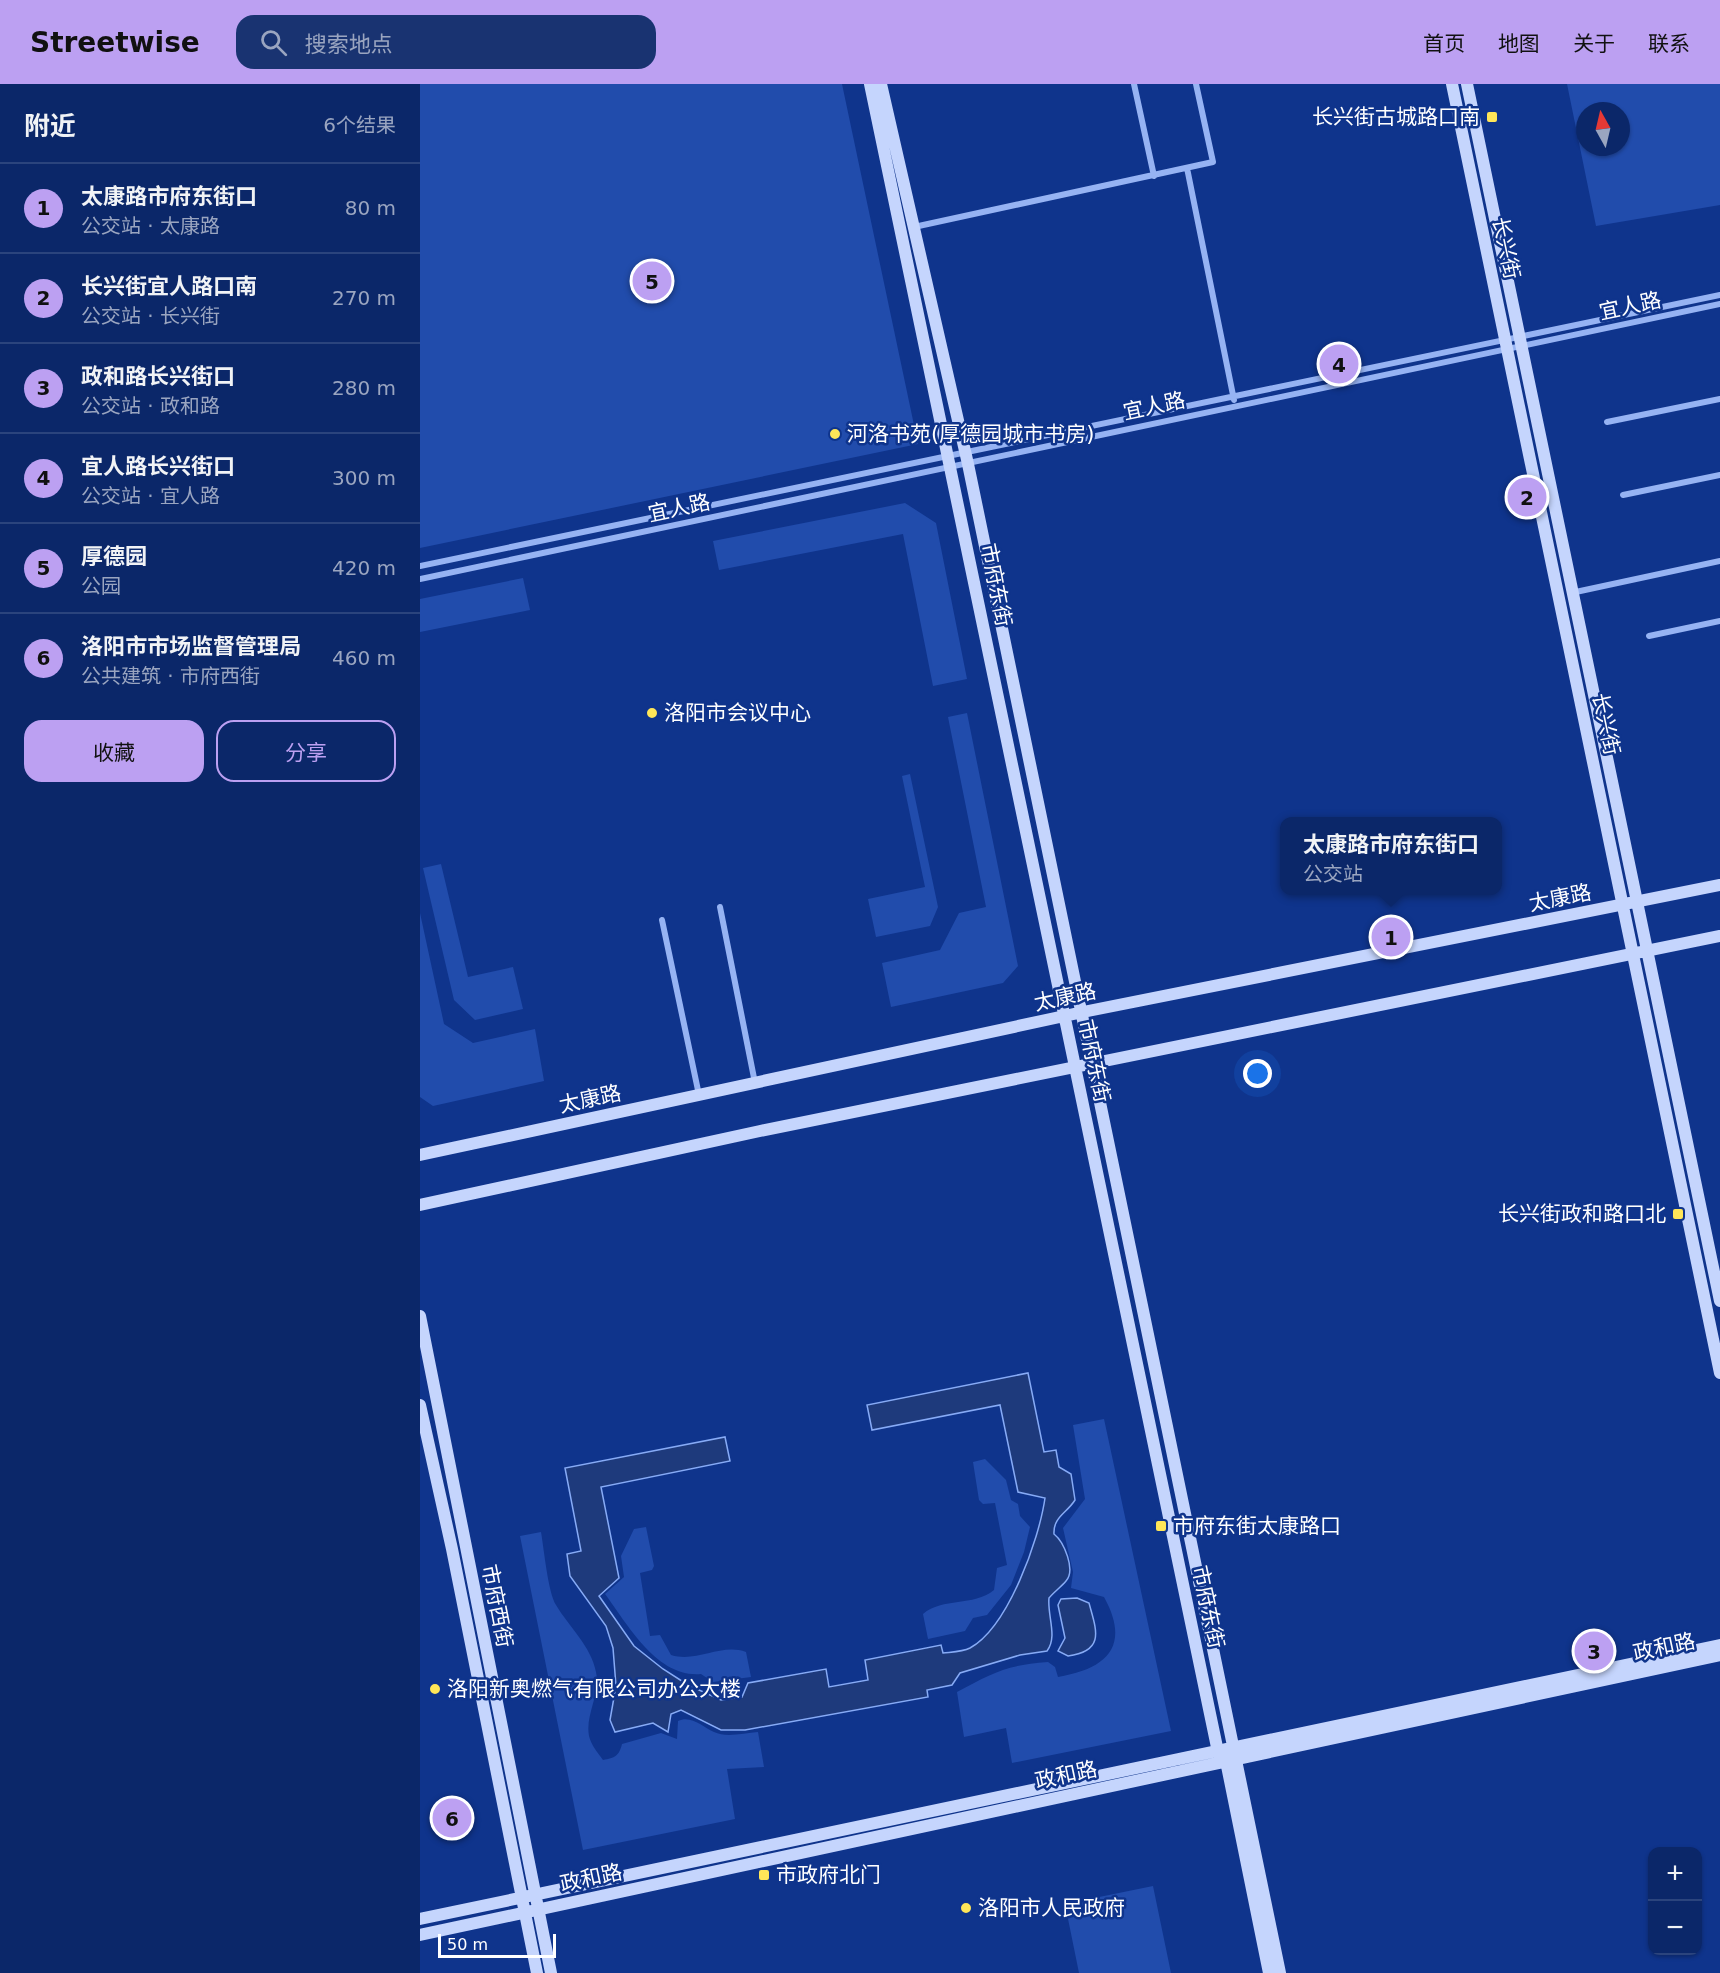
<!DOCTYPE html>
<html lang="zh">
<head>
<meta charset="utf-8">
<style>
  :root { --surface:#0b2769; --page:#193371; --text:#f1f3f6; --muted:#9aa5c0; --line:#2b447d; --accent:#bca0f2 }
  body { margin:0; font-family:"DejaVu Sans","Noto Sans SC",sans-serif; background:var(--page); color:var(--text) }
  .controls { position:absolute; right:18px; bottom:18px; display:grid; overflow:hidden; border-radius:12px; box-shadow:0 2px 4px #0004 }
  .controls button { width:54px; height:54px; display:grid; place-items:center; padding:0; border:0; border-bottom:2px solid var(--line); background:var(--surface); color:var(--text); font:30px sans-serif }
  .compass { position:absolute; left:1156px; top:18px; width:54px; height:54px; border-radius:50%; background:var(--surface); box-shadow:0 2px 4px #0004; rotate:352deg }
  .scale { position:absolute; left:18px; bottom:15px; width:118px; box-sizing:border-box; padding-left:6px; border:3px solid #fff; border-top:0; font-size:16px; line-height:21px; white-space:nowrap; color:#fff; -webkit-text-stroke:4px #0f348c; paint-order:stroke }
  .you { position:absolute; left:838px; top:990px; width:21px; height:21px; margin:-15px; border:4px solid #fff; border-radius:50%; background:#1a73e8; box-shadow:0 0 0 9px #1a73e833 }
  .badge { display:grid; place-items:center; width:39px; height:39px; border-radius:50%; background:var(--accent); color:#111; font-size:20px; font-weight:700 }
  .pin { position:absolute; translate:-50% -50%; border:3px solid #fff; box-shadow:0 2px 6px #0006 }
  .popup { position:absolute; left:860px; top:733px; width:222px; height:78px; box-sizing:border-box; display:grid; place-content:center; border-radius:12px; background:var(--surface); filter:drop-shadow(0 2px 4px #0005); font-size:20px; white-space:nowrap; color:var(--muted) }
  .popup b { font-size:22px; color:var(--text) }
  .popup::after { content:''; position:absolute; left:50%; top:100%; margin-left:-12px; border:12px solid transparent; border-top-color:var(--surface) }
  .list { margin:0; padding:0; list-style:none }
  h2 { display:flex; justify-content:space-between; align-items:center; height:78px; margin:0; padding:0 24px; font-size:26px }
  h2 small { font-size:20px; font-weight:400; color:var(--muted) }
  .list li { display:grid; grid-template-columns:39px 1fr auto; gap:18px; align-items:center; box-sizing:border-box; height:90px; padding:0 24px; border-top:2px solid var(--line) }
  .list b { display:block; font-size:22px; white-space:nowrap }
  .list p { margin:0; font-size:20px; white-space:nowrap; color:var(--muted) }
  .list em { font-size:20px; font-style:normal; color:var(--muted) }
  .actions { display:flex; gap:12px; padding:18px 24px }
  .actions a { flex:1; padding:14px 0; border:2px solid var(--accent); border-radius:18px; text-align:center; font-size:21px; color:var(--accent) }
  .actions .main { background:var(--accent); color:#111 }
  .icon { flex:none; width:33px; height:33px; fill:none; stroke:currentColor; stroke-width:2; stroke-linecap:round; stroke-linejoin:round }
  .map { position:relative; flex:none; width:1300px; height:1889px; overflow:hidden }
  header { display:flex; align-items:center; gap:36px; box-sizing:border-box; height:84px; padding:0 30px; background:var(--accent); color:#111 }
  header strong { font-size:28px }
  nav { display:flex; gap:33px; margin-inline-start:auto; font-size:21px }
  .search { width:420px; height:54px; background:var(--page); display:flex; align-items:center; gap:15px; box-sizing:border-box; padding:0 21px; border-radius:18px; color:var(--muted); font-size:22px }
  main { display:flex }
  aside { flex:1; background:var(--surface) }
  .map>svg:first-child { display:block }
  .green { fill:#214cac; fill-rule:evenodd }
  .water { fill:#1e3a7c; stroke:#87abf6; stroke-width:1.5 }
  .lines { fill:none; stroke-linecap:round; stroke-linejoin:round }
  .street { stroke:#96b3f3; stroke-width:6 }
  .secondary { stroke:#c5d5fd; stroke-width:12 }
  .poi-dot { fill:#ffe658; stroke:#0f348c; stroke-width:2 }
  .labels { text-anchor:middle; stroke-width:5; stroke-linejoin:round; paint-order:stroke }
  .poi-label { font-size:21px; fill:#fff; stroke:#0f348c; text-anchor:start }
  .street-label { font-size:21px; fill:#fff; stroke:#0f348c }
</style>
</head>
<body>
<header>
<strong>Streetwise</strong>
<div class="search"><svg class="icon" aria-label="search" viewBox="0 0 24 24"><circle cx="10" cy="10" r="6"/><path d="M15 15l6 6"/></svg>搜索地点</div>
<nav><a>首页</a><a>地图</a><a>关于</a><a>联系</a></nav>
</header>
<main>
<aside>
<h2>附近<small>6个结果</small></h2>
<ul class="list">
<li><span class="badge">1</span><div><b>太康路市府东街口</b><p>公交站 · 太康路</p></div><em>80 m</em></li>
<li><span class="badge">2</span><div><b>长兴街宜人路口南</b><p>公交站 · 长兴街</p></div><em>270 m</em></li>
<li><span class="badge">3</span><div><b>政和路长兴街口</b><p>公交站 · 政和路</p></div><em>280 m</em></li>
<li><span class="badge">4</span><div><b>宜人路长兴街口</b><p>公交站 · 宜人路</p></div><em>300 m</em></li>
<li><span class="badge">5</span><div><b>厚德园</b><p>公园</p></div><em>420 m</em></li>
<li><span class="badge">6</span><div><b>洛阳市市场监督管理局</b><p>公共建筑 · 市府西街</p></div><em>460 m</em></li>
</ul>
<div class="actions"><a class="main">收藏</a><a>分享</a></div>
</aside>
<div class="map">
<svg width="1300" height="1889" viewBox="0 0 1300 1889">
  <rect width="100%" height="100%" fill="#0f348c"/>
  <path class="green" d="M 0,0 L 422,0 L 498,360 L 0,464 Z
    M 1147,0 L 1300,0 L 1300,121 L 1176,142 ZM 1165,27 L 1201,27 L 1201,63 L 1165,63 Z
    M 485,419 L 516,439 L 547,595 L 513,602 L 483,450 L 299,486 L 293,457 Z
    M 103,494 L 110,526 L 0,548 L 0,515 Z
    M 547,629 L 598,882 L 583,899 L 471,923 L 462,879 L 520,866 L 539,829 L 566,823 L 528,633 Z
    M 490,690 L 518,823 L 510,842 L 456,853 L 448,815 L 505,803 L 482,692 Z
    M 21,780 L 48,893 L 93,883 L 103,925 L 55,936 L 34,916 L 3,784 Z
    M 0,829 L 24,940 L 53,959 L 115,945 L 124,997 L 13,1022 L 0,1013 Z
    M 684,1335 L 751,1647 L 592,1679 L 586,1644 L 544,1653 L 537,1608 C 572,1589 586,1581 628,1578 L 635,1583 L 638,1593 C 687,1585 711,1562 684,1513 L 651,1504 L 653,1488 L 643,1444 L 665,1415 L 653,1341 Z
    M 565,1375 L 586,1396 L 591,1416 L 598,1420 L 600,1432 L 610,1443 L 604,1468 L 591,1501 L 567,1531 L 553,1534 L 545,1547 L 508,1555 L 503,1530 C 523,1513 553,1523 574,1506 L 577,1484 L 587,1481 L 575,1419 L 563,1420 L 559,1416 L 553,1378 Z
    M 226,1443 L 234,1482 L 232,1486 L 220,1489 L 230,1552 L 240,1551 L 251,1571 C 277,1579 301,1559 326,1568 L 331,1593 L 293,1598 L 281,1590 C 237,1594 208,1541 185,1510 L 204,1493 L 201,1472 L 214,1445 Z
    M 121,1448 C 124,1465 128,1508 136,1521 C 149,1543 171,1562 176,1588 C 181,1610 165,1630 169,1652 C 171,1661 178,1669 183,1676 C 195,1674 199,1672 202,1660 L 241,1649 L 257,1655 L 258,1637 C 272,1631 282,1643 294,1648 C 306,1654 324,1649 338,1648 L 344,1683 L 307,1685 L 315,1735 L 163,1766 L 100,1452 Z
    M 733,1802 L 751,1889 L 659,1889 L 645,1820 Z"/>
  <path class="water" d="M 608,1289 L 624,1368 L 636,1366 L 639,1383 L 651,1390 L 655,1416 C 647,1429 633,1433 634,1450 C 644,1458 656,1486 646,1497 C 641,1503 634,1508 629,1514 C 627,1531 638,1553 627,1567 L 600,1571 L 540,1589 L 532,1601 L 507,1606 L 508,1613 L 325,1646 L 301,1646 L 261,1626 L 251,1630 L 248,1648 L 233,1639 L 195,1648 L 190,1636 L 196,1602 L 193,1564 L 186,1542 L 150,1492 L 147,1470 L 161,1467 L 145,1384 L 305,1353 L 310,1377 L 181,1403 L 199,1494 L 179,1512 L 214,1562 L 243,1585 L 268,1601 L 301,1616 L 322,1613 L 328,1599 L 406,1585 L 409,1603 L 448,1596 L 445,1576 L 521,1561 L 523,1569 C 531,1568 542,1568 550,1564 C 588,1543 619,1456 625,1414 L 598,1408 L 580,1321 L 452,1346 L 447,1321 Z
    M 657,1514 L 669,1519 C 676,1545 686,1567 648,1572 L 638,1567 L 645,1554 L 638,1521 L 641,1515 Z"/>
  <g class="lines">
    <path class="street" d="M 714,0 L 734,92
      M 767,84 L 814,316
      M 494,143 L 793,78 L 776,0
      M 1187,338 L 1300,315
      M 1203,411 L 1300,391
      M 0,482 L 1300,211
      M 0,495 L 1300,220
      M 1151,509 L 1300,477
      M 1229,552 L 1300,537
      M 300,823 L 335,999
      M 242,836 L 279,1011"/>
    <path class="secondary" d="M 450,0 C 570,555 681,1112 798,1668 L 806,1677 L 849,1889
      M 461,0 L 548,380 L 860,1889
      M 1032,0 L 1300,1289
      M 1047,0 L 1300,1217
      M 0,1071 L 663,928 L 1300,801
      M 0,1121 L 340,1047 L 1300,852
      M 0,1232 L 131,1889
      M 0,1321 L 32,1465 L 117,1889
      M 0,1835 L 1300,1561
      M 0,1851 L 1300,1571"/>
  </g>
  <g class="poi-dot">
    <rect x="1066" y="27" width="12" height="12" rx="3"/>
    <circle cx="415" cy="350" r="6"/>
    <circle cx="232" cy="629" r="6"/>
    <rect x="1252" y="1124" width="12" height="12" rx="3"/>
    <rect x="735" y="1436" width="12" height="12" rx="3"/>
    <circle cx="15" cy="1605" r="6"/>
    <rect x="338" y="1785" width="12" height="12" rx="3"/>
    <circle cx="546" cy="1824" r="6"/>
  </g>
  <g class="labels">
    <g class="poi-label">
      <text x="1060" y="40" text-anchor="end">长兴街古城路口南</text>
      <text x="427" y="357">河洛书苑(厚德园城市书房)</text>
      <text x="244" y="636">洛阳市会议中心</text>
      <text x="1246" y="1137" text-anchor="end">长兴街政和路口北</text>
      <text x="753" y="1449">市府东街太康路口</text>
      <text x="27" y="1612">洛阳新奥燃气有限公司办公大楼</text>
      <text x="356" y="1798">市政府北门</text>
      <text x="558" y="1831">洛阳市人民政府</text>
    </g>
    <g class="street-label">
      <text transform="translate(1086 164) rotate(78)" y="7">长兴街</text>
      <text transform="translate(1210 222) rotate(-12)" y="7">宜人路</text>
      <text transform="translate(734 322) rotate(-12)" y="7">宜人路</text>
      <text transform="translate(259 424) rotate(-12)" y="7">宜人路</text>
      <text transform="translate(576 501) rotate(79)" y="7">市府东街</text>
      <text transform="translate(1186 640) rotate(78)" y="7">长兴街</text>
      <text transform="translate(1140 814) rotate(-11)" y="7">太康路</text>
      <text transform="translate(645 913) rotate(-12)" y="7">太康路</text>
      <text transform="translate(674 977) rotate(78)" y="7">市府东街</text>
      <text transform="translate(170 1015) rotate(-12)" y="7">太康路</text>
      <text transform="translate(77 1522) rotate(79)" y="7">市府西街</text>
      <text transform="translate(788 1523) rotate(78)" y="7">市府东街</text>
      <text transform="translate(1244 1563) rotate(-12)" y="7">政和路</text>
      <text transform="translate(646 1691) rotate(-12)" y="7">政和路</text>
      <text transform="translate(171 1794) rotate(-12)" y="7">政和路</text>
    </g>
  </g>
</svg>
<div class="controls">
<button>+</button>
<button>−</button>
</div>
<svg class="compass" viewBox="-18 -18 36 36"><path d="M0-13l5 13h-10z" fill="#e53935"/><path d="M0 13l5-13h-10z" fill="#9aa5c0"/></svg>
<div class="scale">50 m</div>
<div class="you"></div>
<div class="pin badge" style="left:971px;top:853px">1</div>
<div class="popup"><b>太康路市府东街口</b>公交站</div>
<div class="pin badge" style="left:1107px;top:413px">2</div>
<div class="pin badge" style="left:1174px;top:1567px">3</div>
<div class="pin badge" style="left:919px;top:280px">4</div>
<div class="pin badge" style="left:232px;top:197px">5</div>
<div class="pin badge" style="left:32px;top:1734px">6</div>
</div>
</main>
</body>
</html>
